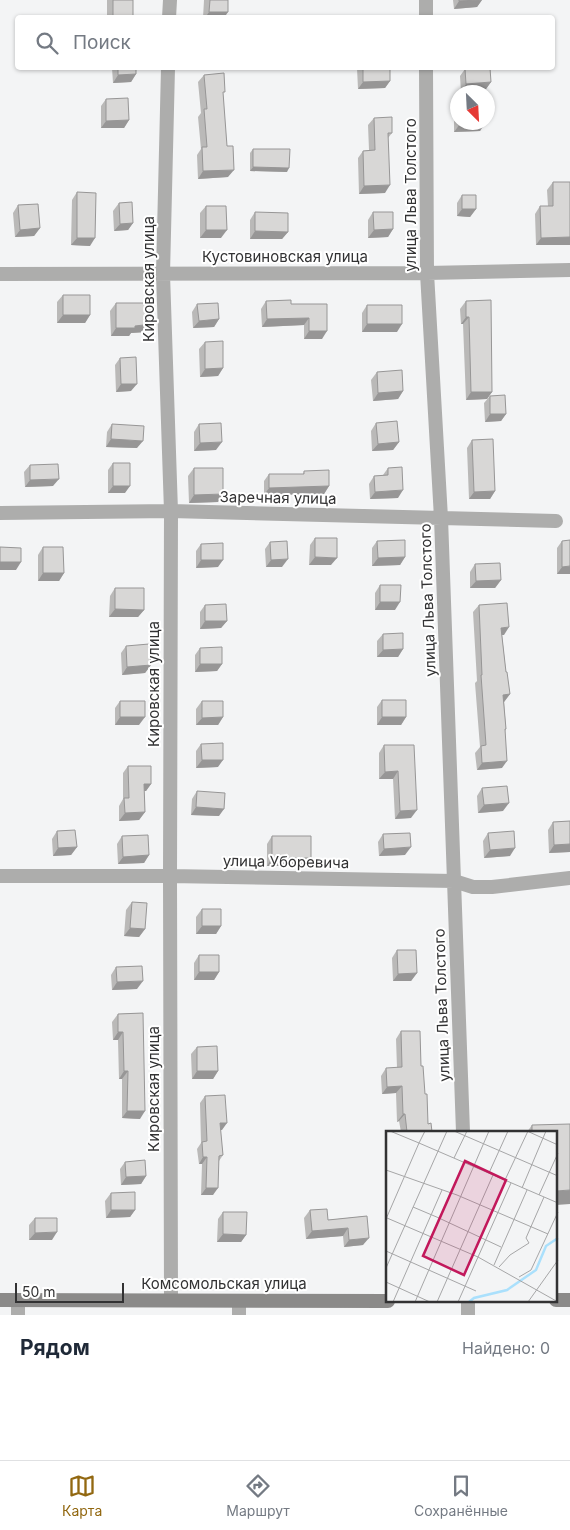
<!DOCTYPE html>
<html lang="ru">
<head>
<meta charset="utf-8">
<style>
  :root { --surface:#fff; --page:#f2f2f3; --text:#1f2937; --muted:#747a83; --line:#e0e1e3; --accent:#926811 }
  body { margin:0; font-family:Inter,sans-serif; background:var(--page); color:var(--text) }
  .compass { position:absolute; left:450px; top:85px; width:45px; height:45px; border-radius:50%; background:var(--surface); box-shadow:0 1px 4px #0004; rotate:156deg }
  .scale { position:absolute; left:15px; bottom:12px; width:109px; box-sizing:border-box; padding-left:5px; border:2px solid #323233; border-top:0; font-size:14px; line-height:18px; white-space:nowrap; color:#323233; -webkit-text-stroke:4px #fff; paint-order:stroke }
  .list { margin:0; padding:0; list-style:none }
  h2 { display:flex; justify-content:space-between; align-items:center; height:65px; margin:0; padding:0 20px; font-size:21px }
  h2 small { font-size:16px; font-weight:400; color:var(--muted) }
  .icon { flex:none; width:28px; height:28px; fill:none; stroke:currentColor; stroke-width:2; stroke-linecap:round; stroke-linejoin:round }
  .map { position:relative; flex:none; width:570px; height:1315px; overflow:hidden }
  .search { position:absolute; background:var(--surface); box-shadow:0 1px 4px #0004; left:15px; right:15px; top:15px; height:55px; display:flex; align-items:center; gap:12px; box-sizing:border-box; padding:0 18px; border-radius:5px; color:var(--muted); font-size:19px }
  .sheet { height:145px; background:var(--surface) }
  nav { display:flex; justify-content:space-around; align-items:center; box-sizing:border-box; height:70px; border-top:1px solid var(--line); background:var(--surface); font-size:14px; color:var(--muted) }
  nav a { display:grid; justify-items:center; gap:2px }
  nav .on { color:var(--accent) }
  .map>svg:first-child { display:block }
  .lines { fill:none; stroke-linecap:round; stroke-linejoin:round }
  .minor { stroke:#adadac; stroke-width:14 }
  .secondary { stroke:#8b8a89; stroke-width:14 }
  .wall { fill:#bab9b8 }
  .shaded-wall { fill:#979696 }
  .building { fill:#d8d7d6; stroke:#979696 }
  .labels { text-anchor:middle; stroke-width:4; stroke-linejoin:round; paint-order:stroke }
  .street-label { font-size:15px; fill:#323233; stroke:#fff }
  .inset-river { fill:none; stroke:#aae0fc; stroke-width:2.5 }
  .inset-road { fill:none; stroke:#a6a6a7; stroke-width:1 }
  .view { fill:#c2185b; fill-opacity:0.15; stroke:#c2185b; stroke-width:2.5 }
  .inset-edge { fill:none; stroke:#323233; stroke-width:2.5 }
</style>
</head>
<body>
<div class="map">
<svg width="570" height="1315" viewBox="0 0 570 1315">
  <rect width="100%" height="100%" fill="#f3f4f5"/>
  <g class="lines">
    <path class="minor" d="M 426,0 L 426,18
      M 169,18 L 170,0
      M 168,68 L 163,274 L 171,511 L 170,876 L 171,1300
      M 426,68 L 427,273 L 441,518 L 463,1132
      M 0,274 L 427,273 L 570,270
      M 0,513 L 171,511 L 556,521
      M 0,876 L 170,876 L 454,881 L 473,887 L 492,887 L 570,878
      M 18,1315 L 18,1300
      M 239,1315 L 239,1301
      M 468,1315 L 468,1301"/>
    <path class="secondary" d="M 0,1300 L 388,1301
      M 556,1300 L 570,1300"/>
  </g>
  <path class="wall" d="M 107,0 L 133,0 L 133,18 L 107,18 Z
    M 204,0 L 228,0 L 224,18 L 203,18 Z
    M 453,0 L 482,0 L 477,7 L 454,9 Z
    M 112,68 L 136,68 L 136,74 L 131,82 L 113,83 Z
    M 357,68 L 390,68 L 390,81 L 385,88 L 358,89 Z
    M 465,69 L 491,82 L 486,89 L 461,92 L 460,76 Z
    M 204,75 L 223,95 L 228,177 L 198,179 L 197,155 L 201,149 L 198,117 L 201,113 L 198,82 Z
    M 106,99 L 129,120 L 124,128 L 101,128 L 101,106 Z
    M 458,113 L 458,122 L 485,122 L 485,123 L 480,131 L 454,132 L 454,117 Z
    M 374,118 L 392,133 L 388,138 L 385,193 L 359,194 L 358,158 L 363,151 L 369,150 L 368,125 Z
    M 253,149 L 287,172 L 250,171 L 250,153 Z
    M 553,182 L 570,245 L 536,245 L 535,214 L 540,206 L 548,206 L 547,190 Z
    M 77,192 L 90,246 L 71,245 L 72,200 Z
    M 462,195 L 476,209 L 470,217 L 457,216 L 457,203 Z
    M 119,203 L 133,223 L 128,230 L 114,231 L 113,211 Z
    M 18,205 L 40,228 L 34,236 L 15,237 L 13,213 Z
    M 206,206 L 221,238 L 200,238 L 200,213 Z
    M 255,212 L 288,232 L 282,239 L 250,239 L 250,220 Z
    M 373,212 L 393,229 L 388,237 L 368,238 L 368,220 Z
    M 63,295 L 90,315 L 85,323 L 57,323 L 57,302 Z
    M 266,301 L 291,304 L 327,304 L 322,339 L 304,339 L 304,325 L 262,327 L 261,309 Z
    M 466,301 L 492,392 L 487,399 L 466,400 L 463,324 L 461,324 L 460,309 Z
    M 116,303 L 146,332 L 131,333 L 129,336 L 111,336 L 110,311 Z
    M 197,304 L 219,319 L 214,327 L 193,328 L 192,312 Z
    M 367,305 L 397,332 L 362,332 L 362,313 Z
    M 205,342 L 223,368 L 218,376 L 200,377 L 199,349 Z
    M 120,358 L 131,391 L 116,392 L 115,365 Z
    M 377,372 L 403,391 L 398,399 L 373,401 L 371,380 Z
    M 490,396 L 506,414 L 501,421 L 485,422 L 484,403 Z
    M 376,423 L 399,442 L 393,450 L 372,451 L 371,431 Z
    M 112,424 L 137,448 L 106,447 L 107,432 Z
    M 199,424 L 216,450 L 194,451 L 194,432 Z
    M 472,440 L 495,491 L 490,499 L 469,499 L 467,448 Z
    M 113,463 L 125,493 L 108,493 L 108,470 Z
    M 30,465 L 53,486 L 25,487 L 24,472 Z
    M 194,468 L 218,502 L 189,503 L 188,476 Z
    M 388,468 L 398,498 L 370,499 L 369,484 L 374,476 L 383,475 Z
    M 304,471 L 329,486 L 324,494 L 264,495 L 264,481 L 269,474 L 303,474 Z
    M 315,538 L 331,565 L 309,565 L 310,545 Z
    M 377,541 L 405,557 L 400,565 L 372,566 L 372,548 Z
    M 562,541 L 570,574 L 557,574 L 557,548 Z
    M 270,542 L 282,567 L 266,567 L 265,549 Z
    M 201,544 L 218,567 L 196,568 L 196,551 Z
    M 43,547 L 64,573 L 59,581 L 38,581 L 38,555 Z
    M 475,564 L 501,580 L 495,588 L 470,588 L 470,572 Z
    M 380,585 L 395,610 L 375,610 L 375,593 Z
    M 115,588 L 144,610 L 138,617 L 109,617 L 110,596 Z
    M 205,605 L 227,621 L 221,628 L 200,629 L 200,612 Z
    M 479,605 L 504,635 L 502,635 L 506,672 L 510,694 L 504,702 L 506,729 L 505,731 L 502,768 L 477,770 L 475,753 L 480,747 L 475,683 L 477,681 L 473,612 Z
    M 383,634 L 403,649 L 398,657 L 377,657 L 377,641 Z
    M 126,646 L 151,665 L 145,673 L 122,675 L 121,653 Z
    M 200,648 L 222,664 L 217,671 L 195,672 L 195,655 Z
    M 382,700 L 406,717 L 401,725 L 377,725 L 377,707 Z
    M 120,701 L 139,725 L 115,725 L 115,708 Z
    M 202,701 L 223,717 L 218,725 L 196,725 L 196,709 Z
    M 201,744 L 218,767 L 196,768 L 196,751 Z
    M 384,745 L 414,745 L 411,818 L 395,819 L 393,779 L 379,779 L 379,753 Z
    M 128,766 L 151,784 L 146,791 L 144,791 L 145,812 L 139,820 L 119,821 L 119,806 L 123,799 L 123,773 Z
    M 482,788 L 503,811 L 478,813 L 477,796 Z
    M 197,791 L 219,816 L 191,815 L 192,799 Z
    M 570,821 L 570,852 L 549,853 L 548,830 L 553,822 Z
    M 57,831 L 77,847 L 71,855 L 53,856 L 52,839 Z
    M 488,833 L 510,856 L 484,858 L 483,841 Z
    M 383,834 L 405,855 L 379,856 L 378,842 Z
    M 122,836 L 149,855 L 144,863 L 118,864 L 117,844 Z
    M 272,836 L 305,866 L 267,866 L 267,844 Z
    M 132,902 L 145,929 L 139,937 L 124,936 L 126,910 Z
    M 202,909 L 221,926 L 216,934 L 196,934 L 196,917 Z
    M 397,950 L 417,973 L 411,981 L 393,981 L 392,958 Z
    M 199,955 L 219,972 L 214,980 L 194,980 L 194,963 Z
    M 116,967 L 137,989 L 112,990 L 111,975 Z
    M 143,1013 L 140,1119 L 122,1118 L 122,1079 L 119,1079 L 118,1040 L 113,1040 L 112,1022 L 118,1014 Z
    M 401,1031 L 421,1066 L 428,1124 L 432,1132 L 401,1132 L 399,1121 L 397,1122 L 396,1093 L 382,1094 L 381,1076 L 386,1068 L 397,1068 L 396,1039 Z
    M 197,1047 L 218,1071 L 213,1079 L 192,1079 L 191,1054 Z
    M 205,1096 L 222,1130 L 220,1130 L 223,1155 L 219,1161 L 213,1195 L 201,1195 L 202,1164 L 199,1164 L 197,1149 L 201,1143 L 200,1103 Z
    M 532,1125 L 556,1132 L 527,1132 Z
    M 125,1162 L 146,1176 L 141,1184 L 121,1185 L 120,1169 Z
    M 111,1193 L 135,1210 L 130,1217 L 106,1218 L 105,1201 Z
    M 310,1210 L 328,1220 L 367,1216 L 363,1245 L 344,1247 L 343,1236 L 306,1239 L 304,1218 Z
    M 223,1212 L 246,1235 L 241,1242 L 217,1242 L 218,1219 Z
    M 35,1218 L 52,1240 L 29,1240 L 29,1225 Z"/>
  <path class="shaded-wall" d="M 482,0 L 477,7 L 454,9 L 459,1 Z
    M 209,12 L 228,12 L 224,18 L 205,18 Z
    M 136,74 L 131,82 L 113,83 L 118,75 Z
    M 390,81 L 385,88 L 358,89 L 363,82 Z
    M 491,82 L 486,89 L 461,92 L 466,84 Z
    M 129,120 L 124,128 L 101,128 L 106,121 Z
    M 485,123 L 480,131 L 454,132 L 460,124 Z
    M 253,167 L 289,168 L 287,172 L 250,171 Z
    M 234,170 L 228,177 L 198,179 L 203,171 Z
    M 390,185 L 385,193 L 359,194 L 364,186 Z
    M 462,209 L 476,209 L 470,217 L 457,216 Z
    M 133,223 L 128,230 L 114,231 L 120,224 Z
    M 40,228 L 34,236 L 15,237 L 20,230 Z
    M 393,229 L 388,237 L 368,238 L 374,230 Z
    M 206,230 L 227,230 L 221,238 L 200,238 Z
    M 255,231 L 288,232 L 282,239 L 250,239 Z
    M 570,237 L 570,245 L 536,245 L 541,238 Z
    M 77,238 L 95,238 L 90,246 L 71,245 Z
    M 63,315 L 90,315 L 85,323 L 57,323 Z
    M 466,317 L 469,317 L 463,324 L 461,324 Z
    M 309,318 L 304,325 L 262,327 L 267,319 Z
    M 219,319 L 214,327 L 193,328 L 199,321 Z
    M 152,324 L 146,332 L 131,333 L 129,336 L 111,336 L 116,328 L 135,326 Z
    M 367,324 L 402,324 L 397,332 L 362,332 Z
    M 309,331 L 327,331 L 322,339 L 304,339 Z
    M 223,368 L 218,376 L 200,377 L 205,369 Z
    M 121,384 L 137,384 L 131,391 L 116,392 Z
    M 403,391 L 398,399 L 373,401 L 378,393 Z
    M 471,392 L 492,392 L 487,399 L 466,400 Z
    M 490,414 L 506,414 L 501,421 L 485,422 Z
    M 111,439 L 143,441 L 137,448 L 106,447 Z
    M 222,442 L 216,450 L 194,451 L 200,443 Z
    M 399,442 L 393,450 L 372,451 L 378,444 Z
    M 59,479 L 53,486 L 25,487 L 30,480 Z
    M 113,486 L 130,486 L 125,493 L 108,493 Z
    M 329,486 L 324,494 L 264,495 L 269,488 Z
    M 403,490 L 398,498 L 370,499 L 375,492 Z
    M 495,491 L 490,499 L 469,499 L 474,492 Z
    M 223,494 L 218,502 L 189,503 L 194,495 Z
    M 315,557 L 337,558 L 331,565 L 309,565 Z
    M 405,557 L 400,565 L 372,566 L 378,558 Z
    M 288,559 L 282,567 L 266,567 L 271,560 Z
    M 201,560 L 223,560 L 218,567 L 196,568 Z
    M 0,562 L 21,562 L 16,570 L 0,570 Z
    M 570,566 L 570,574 L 557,574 L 562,567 Z
    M 43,573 L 64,573 L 59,581 L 38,581 Z
    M 501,580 L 495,588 L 470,588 L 476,581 Z
    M 380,602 L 400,602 L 395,610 L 375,610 Z
    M 115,609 L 144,610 L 138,617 L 109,617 Z
    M 205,621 L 227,621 L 221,628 L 200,629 Z
    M 509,627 L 504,635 L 496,635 L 501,628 Z
    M 403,649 L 398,657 L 377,657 L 383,650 Z
    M 200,664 L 222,664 L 217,671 L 195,672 Z
    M 151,665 L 145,673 L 122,675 L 127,667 Z
    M 510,694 L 504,702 L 498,702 L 503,695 Z
    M 120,717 L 145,717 L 139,725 L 115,725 Z
    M 223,717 L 218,725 L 196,725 L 202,718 Z
    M 382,717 L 406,717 L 401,725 L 377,725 Z
    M 202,760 L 223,760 L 218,767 L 196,768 Z
    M 507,761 L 502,768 L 477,770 L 482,763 Z
    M 398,771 L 393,779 L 379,779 L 385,772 Z
    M 144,784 L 151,784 L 146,791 L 138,791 Z
    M 509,803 L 503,811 L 478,813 L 484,805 Z
    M 196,807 L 224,809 L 219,816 L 191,815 Z
    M 417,810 L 411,818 L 395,819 L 400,811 Z
    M 145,812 L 139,820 L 119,821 L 125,813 Z
    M 570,844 L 570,852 L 549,853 L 554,845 Z
    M 77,847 L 71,855 L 53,856 L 58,848 Z
    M 411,847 L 405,855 L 379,856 L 384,849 Z
    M 515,848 L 510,856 L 484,858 L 490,850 Z
    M 149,855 L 144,863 L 118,864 L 123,857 Z
    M 272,858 L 311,858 L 305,866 L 267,866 Z
    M 202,926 L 221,926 L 216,934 L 196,934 Z
    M 130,928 L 145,929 L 139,937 L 124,936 Z
    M 199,972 L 219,972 L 214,980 L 194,980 Z
    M 417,973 L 411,981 L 393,981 L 398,974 Z
    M 143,981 L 137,989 L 112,990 L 117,982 Z
    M 118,1032 L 123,1032 L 118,1040 L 113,1040 Z
    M 124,1071 L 128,1071 L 122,1079 L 119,1079 Z
    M 197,1071 L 218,1071 L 213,1079 L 192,1079 Z
    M 402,1086 L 396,1093 L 382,1094 L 387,1087 Z
    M 127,1111 L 145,1111 L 140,1119 L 122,1118 Z
    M 403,1114 L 405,1114 L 399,1121 L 397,1122 Z
    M 220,1123 L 227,1123 L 222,1130 L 215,1130 Z
    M 203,1157 L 207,1157 L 202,1164 L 199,1164 Z
    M 146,1176 L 141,1184 L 121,1185 L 126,1177 Z
    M 206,1188 L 218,1188 L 213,1195 L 201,1195 Z
    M 570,1190 L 570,1204 L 556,1205 L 556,1191 Z
    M 111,1210 L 135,1210 L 130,1217 L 106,1218 Z
    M 348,1228 L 343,1236 L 306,1239 L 312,1231 Z
    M 57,1232 L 52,1240 L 29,1240 L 35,1233 Z
    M 223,1234 L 246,1235 L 241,1242 L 217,1242 Z
    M 369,1238 L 363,1245 L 344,1247 L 349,1240 Z"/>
  <path class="building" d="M 113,0 L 133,0 L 133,18 L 113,18 Z
    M 210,0 L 228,0 L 228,12 L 209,12 Z
    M 459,0 L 479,0 L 459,1 Z
    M 118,68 L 136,68 L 136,74 L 118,75 Z
    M 363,68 L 390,68 L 390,81 L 363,82 Z
    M 478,68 L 490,68 L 491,82 L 466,84 L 465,69 Z
    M 224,73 L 225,92 L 223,92 L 227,146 L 233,146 L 234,170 L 203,171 L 202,147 L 207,147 L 204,109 L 207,109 L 204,75 Z
    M 128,98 L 129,120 L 106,121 L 106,99 Z
    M 392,117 L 392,133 L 388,133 L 390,185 L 364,186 L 363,151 L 375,150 L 374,118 Z
    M 460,122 L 485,122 L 485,123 L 460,124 Z
    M 253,149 L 290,149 L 289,168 L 253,167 Z
    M 553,182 L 570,182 L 570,237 L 541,238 L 540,206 L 553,206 Z
    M 77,192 L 96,193 L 95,238 L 77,238 Z
    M 462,195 L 476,195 L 476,209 L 462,209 Z
    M 132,202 L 133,223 L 120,224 L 119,203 Z
    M 38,204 L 40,228 L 20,230 L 18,205 Z
    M 206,206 L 226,206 L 227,230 L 206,230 Z
    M 255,212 L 288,213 L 288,232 L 255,231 Z
    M 373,212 L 393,212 L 393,229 L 374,230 Z
    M 63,295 L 90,295 L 90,315 L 63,315 Z
    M 291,300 L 291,304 L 327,304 L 327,331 L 309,331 L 309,318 L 267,319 L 266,301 Z
    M 491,300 L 492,392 L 471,392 L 469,317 L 466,317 L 466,301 Z
    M 116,303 L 151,303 L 152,324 L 135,326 L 135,328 L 116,328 Z
    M 218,303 L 219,319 L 199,321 L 197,304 Z
    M 367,305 L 402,305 L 402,324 L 367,324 Z
    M 223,341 L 223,368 L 205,369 L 205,342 Z
    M 136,357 L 137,384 L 121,384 L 120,358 Z
    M 402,370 L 403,391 L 378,393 L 377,372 Z
    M 505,395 L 506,414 L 490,414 L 490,396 Z
    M 397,421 L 399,442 L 378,444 L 376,423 Z
    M 221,423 L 222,442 L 200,443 L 199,424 Z
    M 112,424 L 144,426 L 143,441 L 111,439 Z
    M 493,439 L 495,491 L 474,492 L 472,440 Z
    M 113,463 L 130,463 L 130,486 L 113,486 Z
    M 58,464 L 59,479 L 30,480 L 30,465 Z
    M 402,467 L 403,490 L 375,492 L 374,476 L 388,475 L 388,468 Z
    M 194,468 L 223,468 L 223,494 L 194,495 Z
    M 329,470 L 329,486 L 269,488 L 269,474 L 304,474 L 304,471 Z
    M 315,538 L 337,538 L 337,558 L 315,557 Z
    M 405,540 L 405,557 L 378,558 L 377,541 Z
    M 570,540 L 570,566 L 562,567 L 562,541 Z
    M 287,541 L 288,559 L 271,560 L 270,542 Z
    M 223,543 L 223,560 L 201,560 L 201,544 Z
    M 0,547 L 21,548 L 21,562 L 0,562 Z
    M 43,547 L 63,547 L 64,573 L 43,573 Z
    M 500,563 L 501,580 L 476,581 L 475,564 Z
    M 380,585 L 401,585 L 400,602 L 380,602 Z
    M 115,588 L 144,588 L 144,610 L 115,609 Z
    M 507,603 L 509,627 L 501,628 L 506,672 L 507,672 L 510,694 L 503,695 L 506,729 L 505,729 L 507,761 L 482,763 L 481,746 L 486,745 L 481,675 L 482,675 L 479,605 Z
    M 226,604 L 227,621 L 205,621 L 205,605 Z
    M 403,633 L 403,649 L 383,650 L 383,634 Z
    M 149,644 L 151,665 L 127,667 L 126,646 Z
    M 222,647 L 222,664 L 200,664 L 200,648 Z
    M 382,700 L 406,700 L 406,717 L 382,717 Z
    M 120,701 L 145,701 L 145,717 L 120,717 Z
    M 202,701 L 223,701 L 223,717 L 202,718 Z
    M 223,743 L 223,760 L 202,760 L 201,744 Z
    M 384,745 L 414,745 L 417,810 L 400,811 L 398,771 L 385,772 Z
    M 128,766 L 151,766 L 151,784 L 144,784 L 145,812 L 125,813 L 124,798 L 129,798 Z
    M 507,786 L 509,803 L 484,805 L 482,788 Z
    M 197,791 L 225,793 L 224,809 L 196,807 Z
    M 570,821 L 570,844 L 554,845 L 553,822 Z
    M 75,830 L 77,847 L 58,848 L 57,831 Z
    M 514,831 L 515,848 L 490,850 L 488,833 Z
    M 410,833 L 411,847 L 384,849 L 383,834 Z
    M 148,835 L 149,855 L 123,857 L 122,836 Z
    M 272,836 L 311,836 L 311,858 L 272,858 Z
    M 132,902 L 147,903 L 145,929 L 130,928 Z
    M 202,909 L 221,909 L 221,926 L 202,926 Z
    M 397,950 L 416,950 L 417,973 L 398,974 Z
    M 199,955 L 219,955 L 219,972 L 199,972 Z
    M 142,966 L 143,981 L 117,982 L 116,967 Z
    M 143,1013 L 145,1111 L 127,1111 L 128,1071 L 124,1071 L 123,1032 L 118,1032 L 118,1014 Z
    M 401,1031 L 420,1031 L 421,1066 L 423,1066 L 425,1094 L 427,1094 L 428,1124 L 431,1123 L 432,1132 L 407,1132 L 405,1114 L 403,1114 L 402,1086 L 387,1087 L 386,1068 L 402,1067 Z
    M 217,1046 L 218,1071 L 197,1071 L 197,1047 Z
    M 225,1095 L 227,1123 L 220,1123 L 223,1155 L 219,1156 L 218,1188 L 206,1188 L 207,1157 L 203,1157 L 202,1142 L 207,1141 L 205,1096 Z
    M 570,1124 L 570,1190 L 556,1191 L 556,1132 L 532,1132 L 532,1125 Z
    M 145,1160 L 146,1176 L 126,1177 L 125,1162 Z
    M 135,1192 L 135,1210 L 111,1210 L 111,1193 Z
    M 327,1209 L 328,1220 L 367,1216 L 369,1238 L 349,1240 L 348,1228 L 312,1231 L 310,1210 Z
    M 223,1212 L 247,1212 L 246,1235 L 223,1234 Z
    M 35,1218 L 57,1218 L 57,1232 L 35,1233 Z"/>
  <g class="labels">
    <g class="street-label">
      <text transform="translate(411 195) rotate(-90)" y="5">улица Льва Толстого</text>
      <text x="285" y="262">Кустовиновская улица</text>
      <text transform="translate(149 279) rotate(-90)" y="5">Кировская улица</text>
      <text transform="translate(278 498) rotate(1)" y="5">Заречная улица</text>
      <text transform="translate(428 600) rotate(-92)" y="5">улица Льва Толстого</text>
      <text transform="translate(154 684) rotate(-90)" y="5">Кировская улица</text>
      <text transform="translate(286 862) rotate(1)" y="5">улица Уборевича</text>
      <text transform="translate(442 1005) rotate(-92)" y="5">улица Льва Толстого</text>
      <text transform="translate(154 1089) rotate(-90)" y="5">Кировская улица</text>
      <text x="224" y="1289">Комсомольская улица</text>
    </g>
  </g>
  <g transform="translate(386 1131)">
    <rect width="171" height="171" fill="#f3f4f5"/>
    <path class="inset-river" d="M 83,171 L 88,167 L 121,159 L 150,139 L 160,115 L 172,107"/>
    <path class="inset-road" d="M 4,0 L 33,12 L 39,0M 68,0 L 172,45M 141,0 L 172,14M 68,27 L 81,0M 0,39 L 71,64 L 162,103M 103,42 L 122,0M 119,49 L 142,0M 136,57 L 160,0M 153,64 L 172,22M 27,76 L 53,87M 1,87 L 92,126 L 172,171M 0,88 L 33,12 L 172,72M 55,88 L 115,116M 0,120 L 90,160M 108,134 L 141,59M 113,136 L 124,124 L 143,112 L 140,107 L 158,66M 0,137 L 61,0M 133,146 L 145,139 L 172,81M 0,151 L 44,171M 7,171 L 56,59M 29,171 L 103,0M 51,171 L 107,44M 72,171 L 125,52M 142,171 L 172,129"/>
    <path class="view" d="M 79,30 L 120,49 L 78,144 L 37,125 Z"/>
    <rect width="171" height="171" class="inset-edge"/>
  </g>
</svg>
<svg class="compass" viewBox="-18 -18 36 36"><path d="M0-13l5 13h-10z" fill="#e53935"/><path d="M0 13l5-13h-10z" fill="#747a83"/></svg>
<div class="scale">50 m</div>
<div class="search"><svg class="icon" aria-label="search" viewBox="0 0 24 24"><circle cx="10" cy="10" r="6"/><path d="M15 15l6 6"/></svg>Поиск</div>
</div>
<section class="sheet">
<h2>Рядом<small>Найдено: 0</small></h2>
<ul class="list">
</ul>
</section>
<nav>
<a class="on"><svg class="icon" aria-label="map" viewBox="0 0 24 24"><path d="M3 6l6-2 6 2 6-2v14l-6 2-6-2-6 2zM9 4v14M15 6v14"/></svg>Карта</a>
<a><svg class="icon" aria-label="directions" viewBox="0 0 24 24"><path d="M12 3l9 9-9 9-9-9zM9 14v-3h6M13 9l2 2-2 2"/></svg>Маршрут</a>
<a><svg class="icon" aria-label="saved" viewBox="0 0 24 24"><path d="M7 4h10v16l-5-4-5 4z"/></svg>Сохранённые</a>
</nav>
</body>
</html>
